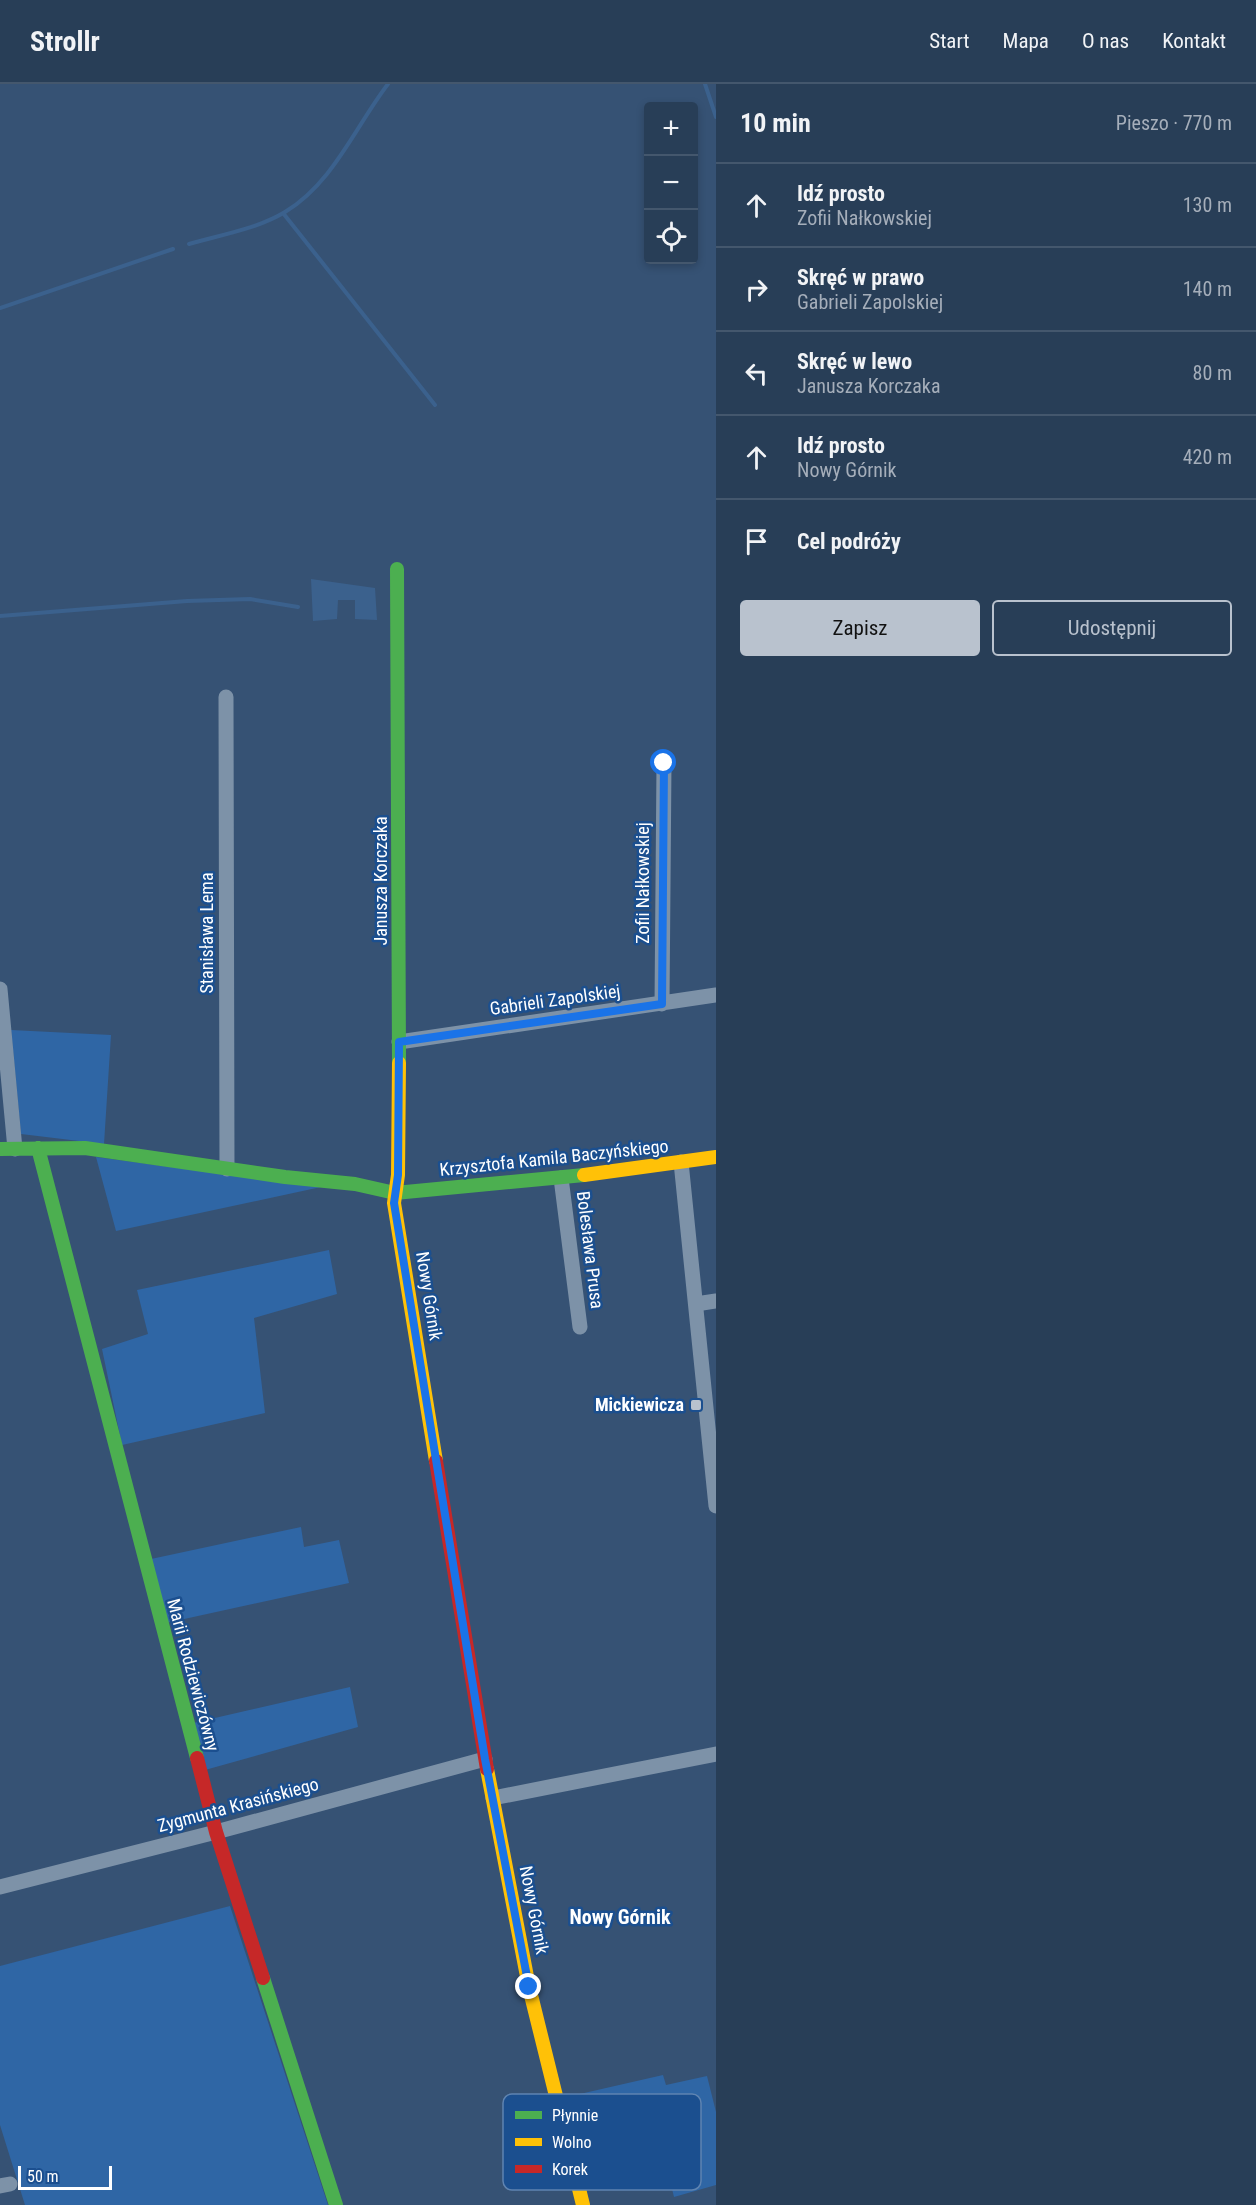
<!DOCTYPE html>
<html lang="pl">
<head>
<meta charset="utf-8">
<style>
  :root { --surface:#283e57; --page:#344961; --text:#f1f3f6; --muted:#a5aeba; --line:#44576d; --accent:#b9c2ce }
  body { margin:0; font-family:"Roboto Condensed",sans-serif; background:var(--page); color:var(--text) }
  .controls { position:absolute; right:18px; top:18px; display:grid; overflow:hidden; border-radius:6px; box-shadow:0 3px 9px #0003 }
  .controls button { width:54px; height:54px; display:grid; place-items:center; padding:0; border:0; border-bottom:2px solid var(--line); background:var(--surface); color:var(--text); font:30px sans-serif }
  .scale { position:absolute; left:18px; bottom:15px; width:94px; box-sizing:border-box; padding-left:6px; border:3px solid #fff; border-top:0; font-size:16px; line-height:21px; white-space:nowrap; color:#fff; -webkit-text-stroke:4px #1b4f8f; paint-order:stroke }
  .stop { position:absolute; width:18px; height:18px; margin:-14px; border:4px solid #1a73e8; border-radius:50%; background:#fff }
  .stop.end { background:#1a73e8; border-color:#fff; box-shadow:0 2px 6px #0008 }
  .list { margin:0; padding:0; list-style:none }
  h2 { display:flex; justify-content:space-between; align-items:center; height:78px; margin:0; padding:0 24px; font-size:26px }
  h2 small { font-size:20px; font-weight:400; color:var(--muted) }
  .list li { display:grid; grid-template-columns:39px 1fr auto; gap:18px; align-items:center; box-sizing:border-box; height:84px; padding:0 24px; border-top:2px solid var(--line) }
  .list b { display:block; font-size:22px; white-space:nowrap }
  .list p { margin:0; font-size:20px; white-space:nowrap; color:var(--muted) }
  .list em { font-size:20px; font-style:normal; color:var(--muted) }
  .actions { display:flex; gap:12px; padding:18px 24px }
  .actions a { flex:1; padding:14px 0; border:2px solid var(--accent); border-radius:6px; text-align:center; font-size:21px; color:var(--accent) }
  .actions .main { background:var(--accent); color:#111 }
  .icon { flex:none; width:33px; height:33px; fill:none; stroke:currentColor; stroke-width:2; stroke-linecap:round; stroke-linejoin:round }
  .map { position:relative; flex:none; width:716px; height:2121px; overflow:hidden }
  header { display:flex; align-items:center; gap:36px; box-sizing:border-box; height:84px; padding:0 30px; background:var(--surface); border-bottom:2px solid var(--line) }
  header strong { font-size:28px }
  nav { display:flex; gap:33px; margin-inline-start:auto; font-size:21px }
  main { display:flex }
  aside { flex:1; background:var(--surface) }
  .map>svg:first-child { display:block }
  .green { fill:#2f66a5 }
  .water { fill:#3b618d }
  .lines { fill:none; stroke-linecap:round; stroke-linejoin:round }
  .stream { stroke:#3b618d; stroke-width:4 }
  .street { stroke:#7d92a8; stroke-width:15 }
  .fast { stroke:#4caf50; stroke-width:14 }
  .slow { stroke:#ffc107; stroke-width:14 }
  .jam { stroke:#c62828; stroke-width:14 }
  .route { stroke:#1a73e8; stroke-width:8 }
  .poi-dot { fill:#b9c2ce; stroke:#1b4f8f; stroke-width:2 }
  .labels { text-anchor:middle; stroke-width:5; stroke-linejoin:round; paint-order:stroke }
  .street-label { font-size:18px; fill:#fff; stroke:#1b4f8f }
  .poi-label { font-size:18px; font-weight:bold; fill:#fff; stroke:#1b4f8f; text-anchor:end }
  .neighbourhood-label { font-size:20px; font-weight:bold; fill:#fff; stroke:#1b4f8f }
  .key { fill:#1b4f8f; stroke:#5f84b1; stroke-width:1.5 }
  .key-label { font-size:16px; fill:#fff }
</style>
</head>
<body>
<header>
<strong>Strollr</strong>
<nav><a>Start</a><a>Mapa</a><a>O nas</a><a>Kontakt</a></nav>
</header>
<main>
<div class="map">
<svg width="716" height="2121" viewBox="0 0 716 2121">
  <rect width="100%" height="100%" fill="#365274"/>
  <path class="green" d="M 11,946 L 111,951 L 104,1060 L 21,1050 Z
    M 96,1073 L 321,1103 L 116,1147 Z
    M 329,1166 L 337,1210 L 254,1234 L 265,1329 L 122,1361 L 102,1265 L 148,1250 L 137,1206 Z
    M 301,1443 L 304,1463 L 339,1456 L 349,1499 L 166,1539 L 151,1475 Z
    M 350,1603 L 358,1643 L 205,1686 L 193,1639 Z
    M 230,1822 L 328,2121 L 25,2121 L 0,2041 L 0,1882 Z
    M 663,1991 L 666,2001 L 707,1992 L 716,2028 L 716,2101 L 674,2113 L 651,2019 L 576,2034 L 571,2012 Z"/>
  <path class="water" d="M 311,495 L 375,504 L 377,536 L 355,535 L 355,516 L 338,516 L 337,535 L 313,537 Z"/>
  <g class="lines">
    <path class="stream" d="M 705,0 L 716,33
      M 283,129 L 435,321
      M 189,160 C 220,151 257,145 285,128 C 333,99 355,43 388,0
      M 0,224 L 173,165
      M 0,532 L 187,517 L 250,515 L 298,523"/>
    <path class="street" d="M 226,613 L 227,1085
      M 0,905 L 15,1065
      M 662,920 L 664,679
      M 399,958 L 716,911
      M 681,1078 L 716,1422
      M 561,1094 L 580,1243
      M 696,1220 L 716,1217
      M 493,1714 L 716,1670
      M 0,1803 L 216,1748 L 485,1675
      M 0,2102 L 10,2100"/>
    <path class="fast" d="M 397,485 L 399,979
      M 38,1064 L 197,1674
      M 0,1065 L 85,1064 L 285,1093 L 355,1100 L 395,1109 L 584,1091
      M 263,1894 L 336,2121"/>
    <path class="slow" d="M 399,979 L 398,1091 L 394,1119 L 436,1377
      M 584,1091 L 716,1073
      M 487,1685 L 529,1903 L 583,2121"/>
    <path class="jam" d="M 436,1377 L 487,1685
      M 197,1674 L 216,1748 L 263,1894"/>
  </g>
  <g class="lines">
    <path class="route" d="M 529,1903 L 485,1675 L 394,1119 L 398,1091 L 399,958 L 662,920 L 664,679"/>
  </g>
  <rect class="poi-dot" x="690" y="1315" width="12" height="12" rx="3"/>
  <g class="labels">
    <g class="street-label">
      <text transform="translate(381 797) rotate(-90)" y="6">Janusza Korczaka</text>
      <text transform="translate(643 799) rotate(-90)" y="6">Zofii Nałkowskiej</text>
      <text transform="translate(207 849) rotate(-90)" y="6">Stanisława Lema</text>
      <text transform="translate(555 916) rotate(-8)" y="6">Gabrieli Zapolskiej</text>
      <text transform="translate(554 1074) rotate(-6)" y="6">Krzysztofa Kamila Baczyńskiego</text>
      <text transform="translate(590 1166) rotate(83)" y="6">Bolesława Prusa</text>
      <text transform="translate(429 1212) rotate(81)" y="6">Nowy Górnik</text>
      <text transform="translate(193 1591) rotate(75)" y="6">Marii Rodziewiczówny</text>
      <text transform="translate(238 1721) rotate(-15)" y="6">Zygmunta Krasińskiego</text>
      <text transform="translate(534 1826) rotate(79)" y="6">Nowy Górnik</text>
    </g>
    <g class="poi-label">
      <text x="684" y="1327">Mickiewicza</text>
    </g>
    <g class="neighbourhood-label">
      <text x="620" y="1840">Nowy Górnik</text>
    </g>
  </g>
  <rect x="503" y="2010" width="198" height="96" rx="9" class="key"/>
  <rect x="515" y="2027" width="27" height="8" fill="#4caf50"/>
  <rect x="515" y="2054" width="27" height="8" fill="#ffc107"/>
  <rect x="515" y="2081" width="27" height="8" fill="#c62828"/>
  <g class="key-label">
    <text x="552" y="2037">Płynnie</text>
    <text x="552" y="2064">Wolno</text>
    <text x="552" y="2091">Korek</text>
  </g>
</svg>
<div class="controls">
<button>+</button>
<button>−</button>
<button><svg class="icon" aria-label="locate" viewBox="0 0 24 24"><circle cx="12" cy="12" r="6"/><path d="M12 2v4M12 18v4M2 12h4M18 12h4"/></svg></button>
</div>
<div class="scale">50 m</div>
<div class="stop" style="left:664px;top:679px"></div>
<div class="stop end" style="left:529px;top:1903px"></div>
</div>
<aside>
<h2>10 min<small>Pieszo · 770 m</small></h2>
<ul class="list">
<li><svg class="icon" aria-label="ahead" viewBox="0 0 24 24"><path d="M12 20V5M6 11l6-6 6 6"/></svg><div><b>Idź prosto</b><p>Zofii Nałkowskiej</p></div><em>130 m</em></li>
<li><svg class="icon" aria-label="right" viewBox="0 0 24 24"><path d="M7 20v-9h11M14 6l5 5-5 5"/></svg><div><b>Skręć w prawo</b><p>Gabrieli Zapolskiej</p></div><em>140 m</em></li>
<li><svg class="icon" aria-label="left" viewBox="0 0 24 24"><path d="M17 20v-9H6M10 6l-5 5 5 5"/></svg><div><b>Skręć w lewo</b><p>Janusza Korczaka</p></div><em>80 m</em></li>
<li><svg class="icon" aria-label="ahead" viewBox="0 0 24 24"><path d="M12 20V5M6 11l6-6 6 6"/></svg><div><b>Idź prosto</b><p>Nowy Górnik</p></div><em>420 m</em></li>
<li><svg class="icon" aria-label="arrive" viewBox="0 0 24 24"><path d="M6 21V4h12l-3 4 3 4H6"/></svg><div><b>Cel podróży</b></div></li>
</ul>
<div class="actions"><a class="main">Zapisz</a><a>Udostępnij</a></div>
</aside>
</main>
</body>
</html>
